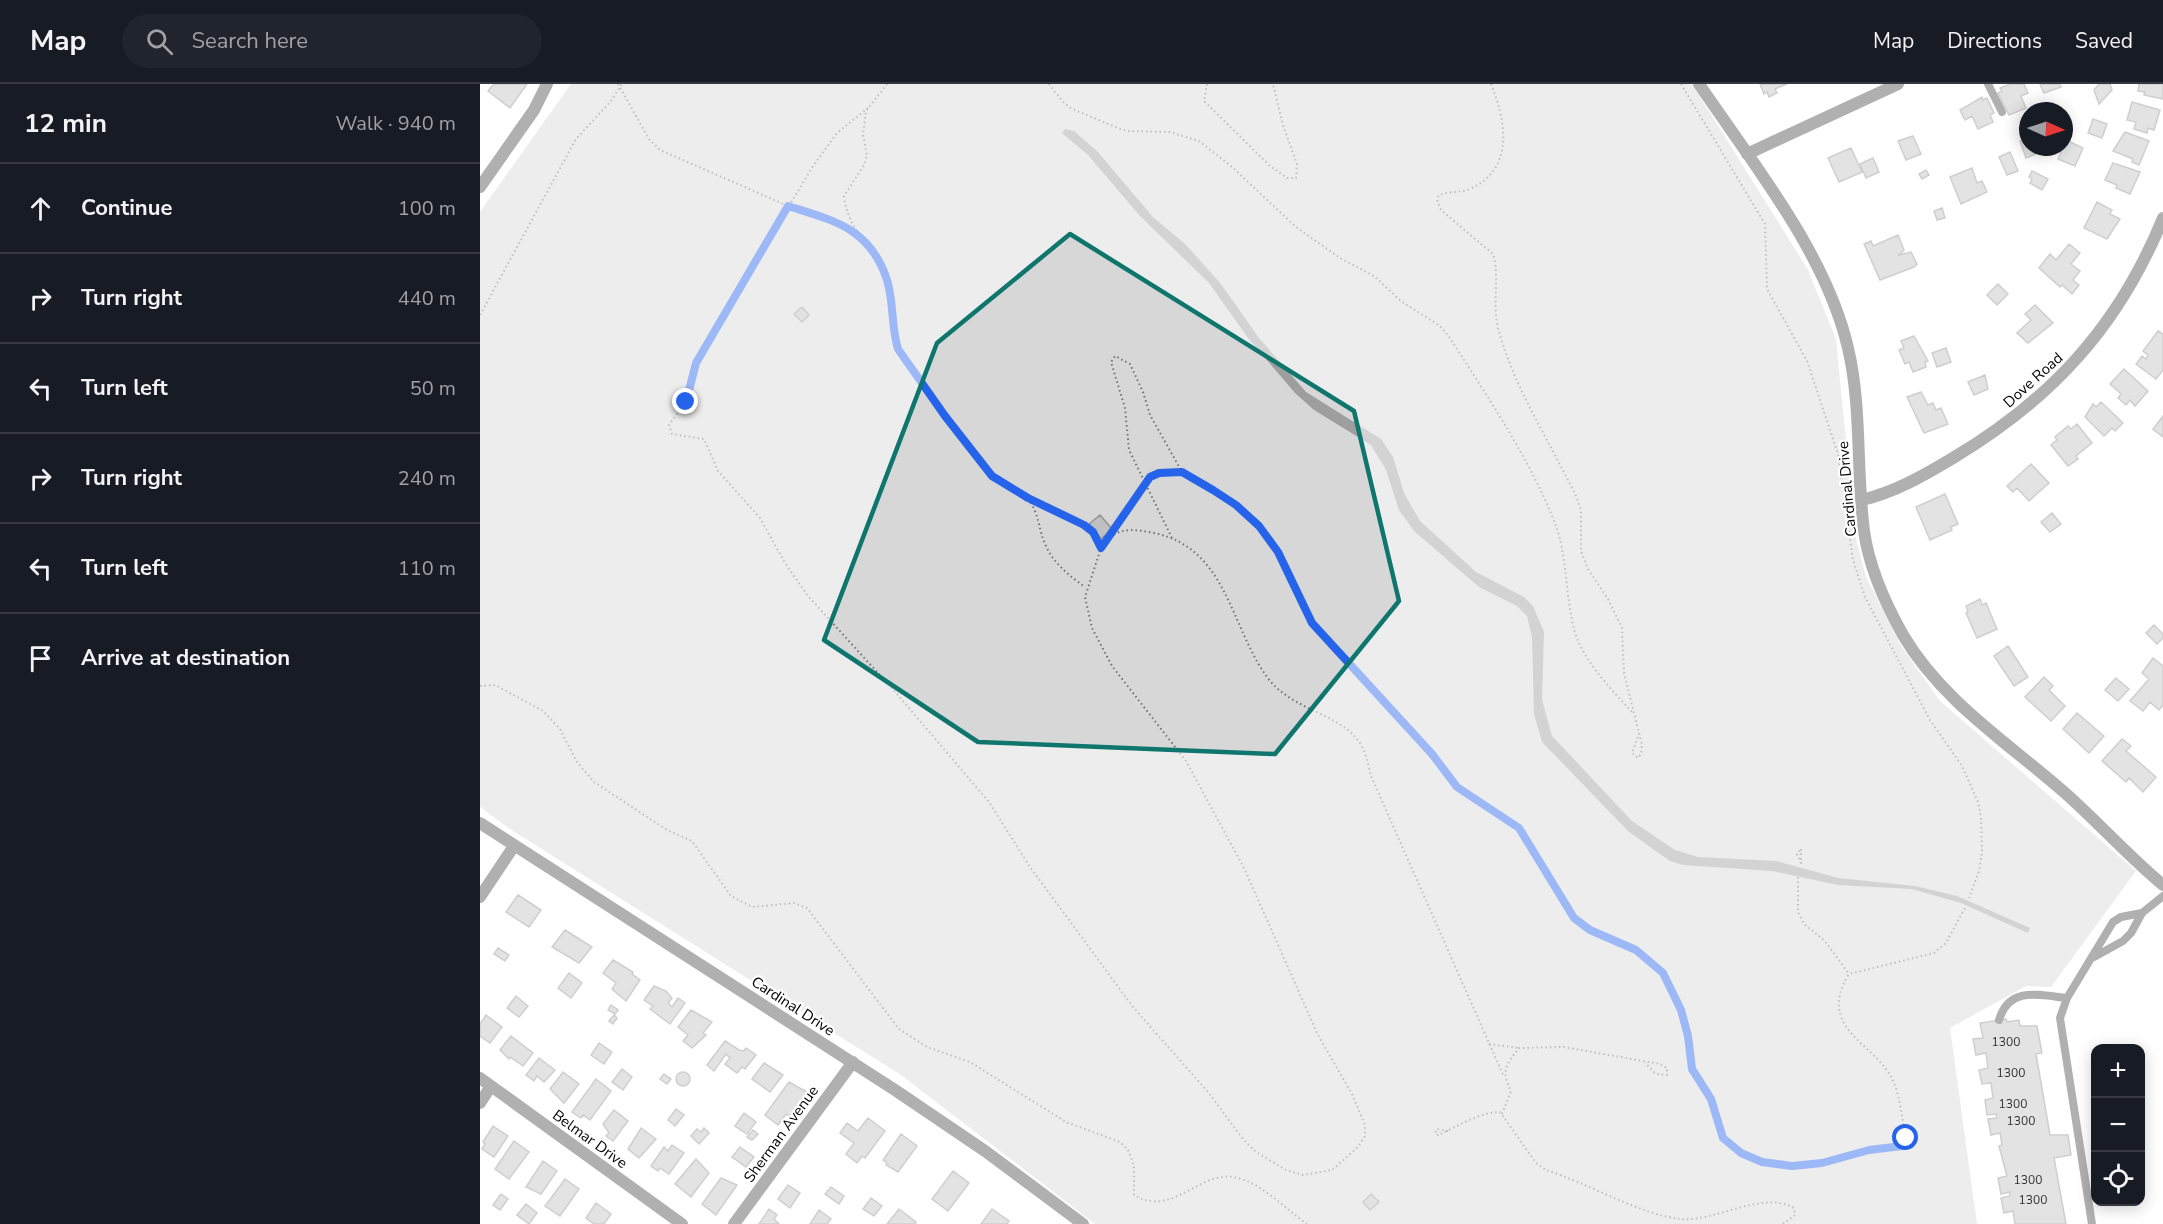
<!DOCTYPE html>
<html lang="en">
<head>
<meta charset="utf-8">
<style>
  :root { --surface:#171b24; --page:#20242c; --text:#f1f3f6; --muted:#9ea1a6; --line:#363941 }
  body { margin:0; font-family:"Nunito Sans",sans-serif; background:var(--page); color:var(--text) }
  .controls { position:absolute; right:18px; bottom:18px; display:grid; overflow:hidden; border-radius:12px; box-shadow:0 3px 15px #0003 }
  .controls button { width:54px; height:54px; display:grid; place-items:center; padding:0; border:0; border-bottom:2px solid var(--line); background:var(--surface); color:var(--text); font:30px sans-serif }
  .compass { position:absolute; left:1539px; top:18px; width:54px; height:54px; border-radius:50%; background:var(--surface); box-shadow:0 3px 15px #0003; rotate:93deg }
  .stop { position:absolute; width:18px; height:18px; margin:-14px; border:4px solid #2563eb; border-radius:50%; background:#fff }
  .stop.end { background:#2563eb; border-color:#fff; box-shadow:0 2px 6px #0008 }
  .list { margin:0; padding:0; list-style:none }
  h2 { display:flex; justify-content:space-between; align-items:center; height:78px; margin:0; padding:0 24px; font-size:26px }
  h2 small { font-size:20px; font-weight:400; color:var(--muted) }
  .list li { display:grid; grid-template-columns:39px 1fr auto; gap:18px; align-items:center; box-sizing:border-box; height:90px; padding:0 24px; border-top:2px solid var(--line) }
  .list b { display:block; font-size:22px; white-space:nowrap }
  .list em { font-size:20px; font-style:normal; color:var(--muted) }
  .icon { flex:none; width:33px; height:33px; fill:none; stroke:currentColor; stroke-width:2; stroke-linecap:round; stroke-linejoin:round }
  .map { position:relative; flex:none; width:1683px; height:1140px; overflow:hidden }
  header { display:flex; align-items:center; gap:36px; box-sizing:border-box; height:84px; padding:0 30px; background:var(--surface); border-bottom:2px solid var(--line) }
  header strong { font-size:28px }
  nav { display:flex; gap:33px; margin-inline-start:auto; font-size:21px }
  .search { width:420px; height:54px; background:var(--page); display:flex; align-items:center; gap:15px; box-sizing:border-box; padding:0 21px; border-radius:33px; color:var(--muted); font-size:22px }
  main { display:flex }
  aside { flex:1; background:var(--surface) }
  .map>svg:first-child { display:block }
  .green { fill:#d7d7d7 }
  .water { fill:#9e9e9e }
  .building { fill:#c0c0c0; stroke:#949494; stroke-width:1.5 }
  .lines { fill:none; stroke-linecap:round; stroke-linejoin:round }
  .path { stroke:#727272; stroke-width:2; stroke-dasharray:1.5 3; stroke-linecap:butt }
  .lane { stroke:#505050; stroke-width:8 }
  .street { stroke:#505050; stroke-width:12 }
  .route { stroke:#2563eb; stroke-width:8 }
  .marked { fill:none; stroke:#0f766e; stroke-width:4.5; stroke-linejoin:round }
  .labels { text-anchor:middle; stroke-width:4.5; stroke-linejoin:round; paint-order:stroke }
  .number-label { font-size:12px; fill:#303030 }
  .street-label { font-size:15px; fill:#000; stroke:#fff }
</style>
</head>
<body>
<header>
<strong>Map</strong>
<div class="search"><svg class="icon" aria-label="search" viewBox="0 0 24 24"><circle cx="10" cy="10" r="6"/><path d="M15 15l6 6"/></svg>Search here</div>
<nav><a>Map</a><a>Directions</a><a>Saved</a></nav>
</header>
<main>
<aside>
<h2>12 min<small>Walk · 940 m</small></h2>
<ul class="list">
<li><svg class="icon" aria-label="ahead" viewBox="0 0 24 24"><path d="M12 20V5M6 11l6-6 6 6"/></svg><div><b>Continue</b></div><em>100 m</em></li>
<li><svg class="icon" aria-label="right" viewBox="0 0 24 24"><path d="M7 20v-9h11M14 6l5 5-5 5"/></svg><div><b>Turn right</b></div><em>440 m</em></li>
<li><svg class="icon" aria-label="left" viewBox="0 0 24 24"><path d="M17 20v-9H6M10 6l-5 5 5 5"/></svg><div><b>Turn left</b></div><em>50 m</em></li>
<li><svg class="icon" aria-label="right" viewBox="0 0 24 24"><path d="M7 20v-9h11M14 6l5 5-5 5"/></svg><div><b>Turn right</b></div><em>240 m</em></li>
<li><svg class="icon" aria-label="left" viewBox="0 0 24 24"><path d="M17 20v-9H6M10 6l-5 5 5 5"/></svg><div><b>Turn left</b></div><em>110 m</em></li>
<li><svg class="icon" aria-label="arrive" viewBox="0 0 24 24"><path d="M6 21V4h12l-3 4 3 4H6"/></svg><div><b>Arrive at destination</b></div></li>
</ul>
</aside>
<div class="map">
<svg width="1683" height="1140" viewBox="0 0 1683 1140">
  <rect width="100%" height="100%" fill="#fff"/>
  <path class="green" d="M 91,0 L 1212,0 L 1328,186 L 1356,255 L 1375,450 L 1386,493 L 1421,562 L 1460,617 L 1656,787 L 1571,903 L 1546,902 L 1470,944 L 1497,1140 L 615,1140 L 421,991 L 27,743 L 0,723 L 0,128 Z"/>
  <path class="water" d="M 585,45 L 594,47 L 617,67 L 673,133 L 706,161 L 741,200 L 779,254 L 826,308 L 901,355 L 913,373 L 924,409 L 940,437 L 996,488 L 1044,513 L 1053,522 L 1064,548 L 1062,616 L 1072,652 L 1152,737 L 1195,766 L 1218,773 L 1296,777 L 1358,794 L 1435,802 L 1477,812 L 1550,844 L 1548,849 L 1481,819 L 1432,805 L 1358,801 L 1292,787 L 1203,781 L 1190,777 L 1149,748 L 1062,658 L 1054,630 L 1052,553 L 1047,532 L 1037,522 L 999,503 L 934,447 L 919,426 L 906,386 L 891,361 L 834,326 L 815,309 L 768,254 L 729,199 L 660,132 L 608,71 L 582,49 Z"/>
  <path class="building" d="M 14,0 L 47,0 L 30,24 L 8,7 Z
    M 1280,0 L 1307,0 L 1295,5 L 1297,9 L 1289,13 L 1287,8 L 1284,10 Z
    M 1530,0 L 1544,0 L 1548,9 L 1541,12 L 1546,24 L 1529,31 L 1518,9 L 1522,7 L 1520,4 Z
    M 1560,0 L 1580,0 L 1581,3 L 1564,9 Z
    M 1619,0 L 1630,0 L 1632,6 L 1619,20 L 1614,6 Z
    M 1659,0 L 1683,0 L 1683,15 L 1664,11 L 1665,8 L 1658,7 Z
    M 1502,13 L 1503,16 L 1507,14 L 1514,29 L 1510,31 L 1513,38 L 1498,45 L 1492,32 L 1485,36 L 1480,26 Z
    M 1652,18 L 1680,26 L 1674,46 L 1668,44 L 1667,49 L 1654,45 L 1656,38 L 1647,36 Z
    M 1587,31 L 1592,43 L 1584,47 L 1584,32 Z
    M 1613,35 L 1627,40 L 1622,54 L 1608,49 Z
    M 1645,48 L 1669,57 L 1659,81 L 1652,78 L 1653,75 L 1633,67 Z
    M 1433,52 L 1441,70 L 1426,76 L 1418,57 Z
    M 1548,54 L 1548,63 L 1555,63 L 1558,69 L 1546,74 L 1540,57 Z
    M 1586,56 L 1603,64 L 1595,82 L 1578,75 Z
    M 1371,64 L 1382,88 L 1359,98 L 1348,74 Z
    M 1530,68 L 1538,87 L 1527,91 L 1519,73 Z
    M 1393,74 L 1399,88 L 1386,94 L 1380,80 Z
    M 1633,79 L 1660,88 L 1650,110 L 1636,104 L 1637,101 L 1625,96 Z
    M 1492,84 L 1497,99 L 1502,97 L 1507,108 L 1481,120 L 1470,93 Z
    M 1446,86 L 1449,91 L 1442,95 L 1439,90 Z
    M 1552,87 L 1568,95 L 1562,106 L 1550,99 L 1552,95 L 1549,93 Z
    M 1617,118 L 1632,126 L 1630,130 L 1640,135 L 1627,155 L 1604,144 Z
    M 1462,124 L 1465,134 L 1457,136 L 1454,127 Z
    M 1418,151 L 1424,166 L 1419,171 L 1431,168 L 1437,180 L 1434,183 L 1400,196 L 1384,160 L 1391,157 L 1393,162 Z
    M 1589,160 L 1600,169 L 1591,180 L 1600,187 L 1593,196 L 1599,201 L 1592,210 L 1582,201 L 1580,203 L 1559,184 L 1570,170 L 1576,176 Z
    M 1518,200 L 1528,210 L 1517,221 L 1507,211 Z
    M 1555,221 L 1573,239 L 1548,259 L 1537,249 L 1551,236 L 1545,230 Z
    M 322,223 L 329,231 L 322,238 L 314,230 Z
    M 1678,247 L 1683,250 L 1683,286 L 1676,295 L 1656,280 L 1662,272 L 1666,275 L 1668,271 L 1663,267 Z
    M 1434,252 L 1448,277 L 1445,278 L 1446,283 L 1433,288 L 1429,278 L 1425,280 L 1419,266 L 1424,264 L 1421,257 Z
    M 1466,264 L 1471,278 L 1457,283 L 1452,269 Z
    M 1644,285 L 1668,307 L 1655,322 L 1650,316 L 1646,321 L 1638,314 L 1641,310 L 1630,300 Z
    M 1505,291 L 1508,305 L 1494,311 L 1488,298 Z
    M 1441,308 L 1448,321 L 1453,319 L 1456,326 L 1461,324 L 1468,340 L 1444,349 L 1427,313 Z
    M 1621,318 L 1643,339 L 1635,347 L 1632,344 L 1624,352 L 1605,333 L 1613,320 L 1616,323 Z
    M 1683,332 L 1683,353 L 1673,345 Z
    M 1597,340 L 1612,359 L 1596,372 L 1598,375 L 1588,382 L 1571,361 L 1577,356 L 1575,353 L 1588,342 L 1591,345 Z
    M 1551,380 L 1569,399 L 1549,417 L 1537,404 L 1533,408 L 1527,402 Z
    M 1465,410 L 1478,440 L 1471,443 L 1472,446 L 1450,456 L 1436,423 Z
    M 1572,429 L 1581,440 L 1570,448 L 1561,438 Z
    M 620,431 L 632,445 L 621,455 L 609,440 Z
    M 1500,515 L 1502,521 L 1506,519 L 1517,545 L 1497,554 L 1486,529 L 1488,527 L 1486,522 Z
    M 1674,541 L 1683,550 L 1683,554 L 1677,560 L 1666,549 Z
    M 1528,562 L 1548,593 L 1534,602 L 1514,572 Z
    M 1673,574 L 1683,582 L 1683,621 L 1679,626 L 1670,618 L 1663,627 L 1650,617 L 1669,595 L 1662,589 Z
    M 1564,593 L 1573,602 L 1569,606 L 1585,622 L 1571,637 L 1545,613 Z
    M 1636,594 L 1649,605 L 1638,617 L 1625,606 Z
    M 1597,629 L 1624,652 L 1609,669 L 1583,645 Z
    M 1642,655 L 1651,662 L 1646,667 L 1676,693 L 1663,708 L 1649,694 L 1646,698 L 1622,677 Z
    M 38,811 L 61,826 L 49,843 L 26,828 Z
    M 85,846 L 112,863 L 99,879 L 72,863 Z
    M 18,864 L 29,871 L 25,877 L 14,870 Z
    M 133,876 L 153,888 L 152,890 L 160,896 L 146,917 L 132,905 L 136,899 L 123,889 Z
    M 89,889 L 102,899 L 91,914 L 78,904 Z
    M 174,902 L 186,907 L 192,914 L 188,919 L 192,923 L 198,914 L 205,919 L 190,940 L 170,925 L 173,922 L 164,916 Z
    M 36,912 L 48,922 L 39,933 L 27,924 Z
    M 131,921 L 138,926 L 135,930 L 128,926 Z
    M 211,926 L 232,938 L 223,949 L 226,951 L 212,964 L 203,957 L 208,951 L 198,943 Z
    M 6,931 L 22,943 L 10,959 L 0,952 L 0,940 Z
    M 134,931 L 137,934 L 133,940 L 129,937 Z
    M 1526,935 L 1527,938 L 1539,936 L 1540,942 L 1557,942 L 1562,969 L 1556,970 L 1570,1051 L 1588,1051 L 1591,1071 L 1574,1074 L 1586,1140 L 1535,1140 L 1533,1127 L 1524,1129 L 1521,1114 L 1530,1112 L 1530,1108 L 1521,1110 L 1518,1094 L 1527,1092 L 1519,1062 L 1522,1061 L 1520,1049 L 1511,1051 L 1508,1035 L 1517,1034 L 1516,1030 L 1507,1031 L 1505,1016 L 1513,1014 L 1511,999 L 1502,1000 L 1499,986 L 1508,984 L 1506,969 L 1496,971 L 1493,955 L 1503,954 L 1500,939 Z
    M 31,952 L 53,969 L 43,982 L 30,973 L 29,975 L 20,966 Z
    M 245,957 L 259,966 L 264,967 L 266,964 L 276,971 L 265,985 L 262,983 L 257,989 L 245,980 L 250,974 L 246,970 L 234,987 L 227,981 Z
    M 119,959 L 132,968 L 124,980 L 111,971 Z
    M 59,974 L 75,986 L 64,998 L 57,992 L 54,997 L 46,991 Z
    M 284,979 L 303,991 L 290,1008 L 272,995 Z
    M 142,985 L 152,993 L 143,1006 L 132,998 Z
    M 83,988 L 99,1000 L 84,1019 L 70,1005 Z
    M196 995a7 7 0 1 1 14 0a7 7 0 1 1-14 0Z
    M 184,990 L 191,995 L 187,1000 L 180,995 Z
    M 116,995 L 131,1007 L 110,1036 L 103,1031 L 101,1034 L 92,1028 Z
    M 309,998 L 327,1008 L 315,1027 L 309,1032 L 306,1030 L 298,1041 L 285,1031 Z
    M 196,1025 L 204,1031 L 195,1042 L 188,1036 Z
    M 134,1026 L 148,1037 L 133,1057 L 126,1052 L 129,1049 L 123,1040 Z
    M 264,1029 L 276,1038 L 267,1050 L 255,1042 Z
    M 388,1034 L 405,1047 L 385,1074 L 382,1072 L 377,1079 L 366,1070 L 374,1059 L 360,1049 L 367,1039 L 378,1047 Z
    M 13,1042 L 28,1052 L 14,1073 L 2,1065 L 5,1060 L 3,1058 Z
    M 161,1044 L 176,1055 L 159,1074 L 148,1065 Z
    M 224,1044 L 229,1049 L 219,1060 L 211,1052 L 217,1045 L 221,1048 Z
    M 273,1046 L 278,1050 L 272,1056 L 267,1053 Z
    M 421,1050 L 437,1062 L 418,1088 L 406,1081 L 407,1079 L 403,1076 Z
    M 34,1057 L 49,1068 L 29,1095 L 15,1085 Z
    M 192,1061 L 204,1069 L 189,1090 L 180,1084 L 178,1087 L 171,1082 L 184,1063 L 188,1067 Z
    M 260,1063 L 274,1073 L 266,1083 L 252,1073 Z
    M 216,1075 L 229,1089 L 211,1113 L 195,1100 Z
    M 63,1077 L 77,1087 L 61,1110 L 46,1103 Z
    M 473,1087 L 489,1099 L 468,1127 L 452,1115 Z
    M 241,1094 L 257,1101 L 236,1131 L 222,1120 Z
    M 85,1095 L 99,1105 L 80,1132 L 65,1122 Z
    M 308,1101 L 320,1109 L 310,1124 L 298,1115 Z
    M 351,1103 L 364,1112 L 359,1120 L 345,1110 Z
    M 21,1110 L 28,1115 L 20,1126 L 13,1121 Z
    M 891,1110 L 899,1118 L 890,1126 L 883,1118 Z
    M 391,1114 L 402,1122 L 394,1132 L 383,1125 Z
    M 116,1119 L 131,1130 L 124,1140 L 114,1140 L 106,1134 Z
    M 46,1120 L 57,1129 L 49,1140 L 37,1131 Z
    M 289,1125 L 297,1131 L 294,1135 L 299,1140 L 279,1140 Z
    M 419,1125 L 436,1138 L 435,1140 L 407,1140 Z
    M 512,1125 L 529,1137 L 527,1140 L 501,1140 Z
    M 339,1126 L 351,1135 L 347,1140 L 330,1140 Z"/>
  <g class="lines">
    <path class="path" d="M 138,0 L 169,55 L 180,66 L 308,122 L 373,145
      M 407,0 L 386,27 L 383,51 L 387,71 L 384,81 L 364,112 C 369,152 396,161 407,197 C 414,219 411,243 418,265 L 465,332 L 512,392 L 548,415 L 604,441 L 613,448 L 621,464 L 665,398 L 679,389 L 702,388
      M 569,0 L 583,18 L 592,25 L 638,44 L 647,47 L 690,48 L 719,57 L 751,82 L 816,143 L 860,174 L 894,192 L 921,217 L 960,242 L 970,254 C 1008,314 1051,376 1076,442 C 1089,478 1085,529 1099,559 C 1111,585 1133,607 1152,628
      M 727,0 L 724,17 L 790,82 L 807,94 L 816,94 L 817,80 L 803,41 L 793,0
      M 1011,0 C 1026,37 1035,85 990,105 C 980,109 969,107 959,111 L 957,116 L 961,126 L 1013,170 C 1020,192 1012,218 1018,244 C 1034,304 1069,356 1096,412 L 1101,426 L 1101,467 L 1108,485 L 1128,515 L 1142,544 L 1144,589 L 1162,661 L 1161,670 L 1158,674 L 1152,669 L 1159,650
      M 1201,0 L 1285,140 L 1287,205 L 1327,277 L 1358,370 L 1373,476 L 1385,513 L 1450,636 L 1482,682 L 1498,718 L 1501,733 L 1502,768 L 1499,787 L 1489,814
      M 388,24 L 357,49 L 333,82 L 225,263 L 216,279 L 206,318 L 189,341 L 192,350 L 224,355 L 238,387 L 280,434 L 305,479 L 328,512 L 417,610 L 509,718 L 550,783 L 653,923 L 728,1008 L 763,1055 L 776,1068 L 806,1086 L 823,1091 L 852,1086 L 878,1063 L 885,1052 L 885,1041 L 872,1010 L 838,951 L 764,784 L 706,677 L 632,582 L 612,544 L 605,513 L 621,464
      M 0,231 L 96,55 L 131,17 L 142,0
      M 548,415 C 560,430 558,446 566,462 C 573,479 591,493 605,503
      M 630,453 C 643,443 658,446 674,449 C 747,464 750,542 787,593 C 812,627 860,629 879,658 C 886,667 888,681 891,692 L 1024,993
      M 692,454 L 649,366 L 645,324 L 631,278 L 635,272 L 650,280 L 663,308 L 670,331 L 702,388 L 756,421 L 779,442 L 798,469 L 832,539 L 952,670 L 977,703 L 1039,744 L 1094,834 L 1110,846 L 1156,866 L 1183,889 L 1201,926 L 1208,952 L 1212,985 L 1231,1015 L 1243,1054 L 1261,1069 L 1282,1078 L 1312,1082 L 1342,1079 L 1389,1066 L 1422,1062 L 1426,1054 C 1422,1037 1421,1016 1414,999 C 1399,960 1334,946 1369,890 L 1454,869 L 1466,859 L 1486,822
      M 0,602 L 15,601 L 63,627 L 80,645 L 97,678 L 114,698 L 187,746 L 212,757 L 251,812 L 272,823 L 314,819 L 327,824 L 419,945 L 447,963 L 490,978 L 586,1038 L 640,1058 L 648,1066 L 654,1082 L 654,1111 C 691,1134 718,1088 753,1093 C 780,1097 805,1125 827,1140
      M 1321,765 L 1321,779 L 1317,770 Z
      M 1318,793 L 1318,828 L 1324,840 L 1345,857 L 1369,890
      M 1009,960 L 1039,964
      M 1022,1030 L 1031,1007 C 1021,987 1025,982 1039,964 L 1084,963 L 1180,980 L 1187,984 L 1187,991 L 1176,990 L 1165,979
      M 968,1047 L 957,1045 L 955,1049 L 958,1051 C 977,1043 999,1028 1020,1028 L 1056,1079 L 1066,1086 C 1105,1098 1163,1132 1201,1135 C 1236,1138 1282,1106 1314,1124 L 1315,1131 L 1303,1140"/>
    <path class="lane" d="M 1508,0 L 1522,28
      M 1614,873 L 1643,857 L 1651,849 L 1662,829 L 1683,812
      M 1519,936 C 1529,902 1559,911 1587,914
      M 1612,1140 L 1580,934 L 1587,914 L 1633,838 L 1641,833 L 1662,829"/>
    <path class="street" d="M 1219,0 C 1273,80 1346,169 1368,264 C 1382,323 1376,386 1384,447 C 1389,483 1405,519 1423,551 C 1461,616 1528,659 1584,708 C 1618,738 1648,772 1683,801
      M 1267,70 L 1418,0
      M 0,103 L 54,26 L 67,0
      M 1382,416 C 1415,408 1443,392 1473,374 C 1572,315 1639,242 1683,134
      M 0,739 L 415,1006 L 505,1067 L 603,1140
      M 0,813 L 34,762
      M 0,994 L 202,1140
      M 0,1019 L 11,1002
      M 254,1140 L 373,978"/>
  </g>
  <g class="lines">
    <path class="route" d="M 206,318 L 216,279 L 308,122 C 355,137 390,144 407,196 C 414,218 411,243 418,265 L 465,332 L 512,392 L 548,414 L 604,441 L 613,448 L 621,464 L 670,393 L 679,389 L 702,388 L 733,406 L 756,421 L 779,442 L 798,468 L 832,539 L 952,670 L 977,703 L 1039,744 L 1094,834 L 1110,846 L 1156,866 L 1183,889 L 1201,926 L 1208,952 L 1212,985 L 1231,1015 L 1243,1054 L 1261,1069 L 1282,1078 L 1312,1082 L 1342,1079 L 1389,1066 L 1422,1062 L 1426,1054"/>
  </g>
  <path d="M0 0H1683V1140H0ZM 590,150 L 874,327 L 919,517 L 795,670 L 498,658 L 344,556 L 457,259 Z" fill="#fff" fill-opacity=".55" fill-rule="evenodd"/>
  <path class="marked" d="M 590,150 L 874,327 L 919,517 L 795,670 L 498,658 L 344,556 L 457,259 Z"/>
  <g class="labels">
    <g class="number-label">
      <text x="1526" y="962">1300</text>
      <text x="1531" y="993">1300</text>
      <text x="1533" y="1024">1300</text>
      <text x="1541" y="1041">1300</text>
      <text x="1548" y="1100">1300</text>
      <text x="1553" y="1120">1300</text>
    </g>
    <g class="street-label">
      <text transform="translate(1553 296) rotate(-42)" y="5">Dove Road</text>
      <text transform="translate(1367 405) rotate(-95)" y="5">Cardinal Drive</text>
      <text transform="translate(313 922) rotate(33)" y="5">Cardinal Drive</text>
      <text transform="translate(301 1050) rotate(-54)" y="5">Sherman Avenue</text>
      <text transform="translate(110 1055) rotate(36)" y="5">Belmar Drive</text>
    </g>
  </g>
</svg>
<div class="controls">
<button>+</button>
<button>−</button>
<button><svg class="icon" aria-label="locate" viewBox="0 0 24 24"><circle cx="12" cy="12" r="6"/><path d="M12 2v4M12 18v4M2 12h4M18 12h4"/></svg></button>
</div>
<svg class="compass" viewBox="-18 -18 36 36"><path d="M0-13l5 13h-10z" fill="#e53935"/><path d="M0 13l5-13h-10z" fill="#9ea1a6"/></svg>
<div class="stop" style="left:1426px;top:1054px"></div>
<div class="stop end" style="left:206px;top:318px"></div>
</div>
</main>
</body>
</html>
